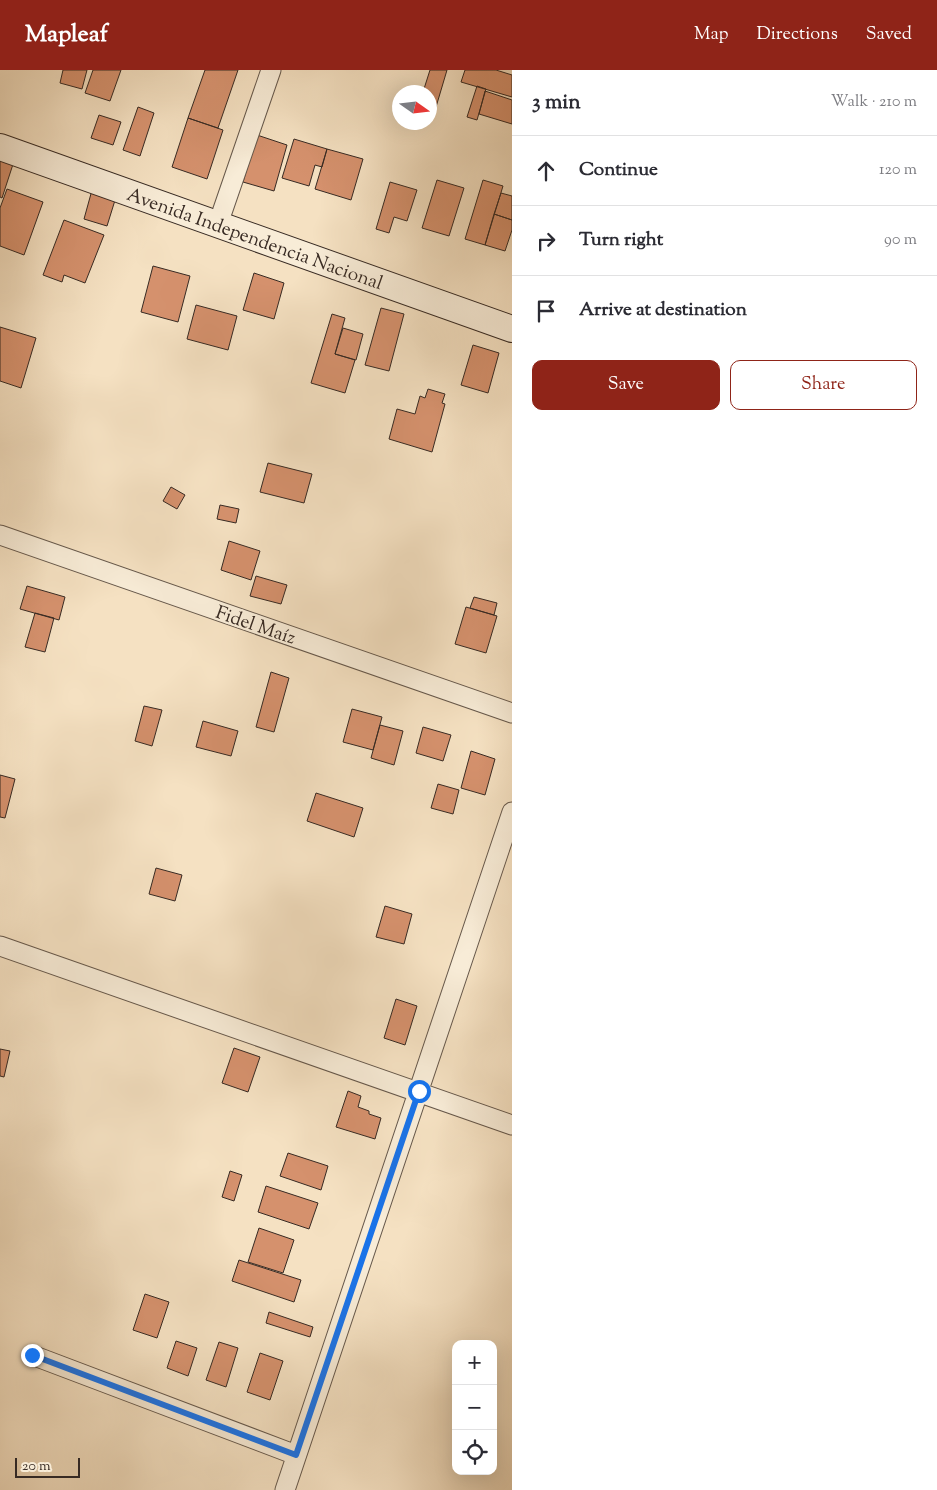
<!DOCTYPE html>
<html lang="en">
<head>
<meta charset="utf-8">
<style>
  :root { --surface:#fff; --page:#f2f2f3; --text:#2b2b33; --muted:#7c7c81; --line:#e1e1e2; --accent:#8f2418 }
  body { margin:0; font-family:"Sorts Mill Goudy",serif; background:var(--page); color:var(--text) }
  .controls { position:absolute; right:15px; bottom:15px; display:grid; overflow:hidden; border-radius:10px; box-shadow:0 5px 20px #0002 }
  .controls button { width:45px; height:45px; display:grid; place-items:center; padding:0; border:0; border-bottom:1px solid var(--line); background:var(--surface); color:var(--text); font:25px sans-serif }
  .compass { position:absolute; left:392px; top:15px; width:45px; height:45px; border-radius:50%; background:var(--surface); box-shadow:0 5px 20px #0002; rotate:104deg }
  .scale { position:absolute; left:15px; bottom:12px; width:65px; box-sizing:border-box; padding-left:5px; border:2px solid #372a23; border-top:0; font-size:14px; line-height:18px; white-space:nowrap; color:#372a23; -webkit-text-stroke:4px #f8ecd7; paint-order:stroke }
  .stop { position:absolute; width:15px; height:15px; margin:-11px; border:4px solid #1a73e8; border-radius:50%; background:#fff }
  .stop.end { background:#1a73e8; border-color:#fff; box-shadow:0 1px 5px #0008 }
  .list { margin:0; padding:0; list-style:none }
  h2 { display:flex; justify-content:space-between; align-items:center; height:65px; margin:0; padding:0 20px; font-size:21px }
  h2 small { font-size:16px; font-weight:400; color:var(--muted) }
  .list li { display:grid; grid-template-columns:32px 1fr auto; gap:15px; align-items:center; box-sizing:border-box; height:70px; padding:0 20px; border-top:1px solid var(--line) }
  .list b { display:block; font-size:19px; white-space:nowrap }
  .list em { font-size:16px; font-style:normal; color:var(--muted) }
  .actions { display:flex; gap:10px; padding:15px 20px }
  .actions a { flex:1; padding:11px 0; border:1px solid var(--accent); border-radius:10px; text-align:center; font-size:18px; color:var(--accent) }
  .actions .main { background:var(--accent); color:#fff }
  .icon { flex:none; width:28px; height:28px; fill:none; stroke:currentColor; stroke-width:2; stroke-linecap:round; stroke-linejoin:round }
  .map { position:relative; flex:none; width:512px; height:1420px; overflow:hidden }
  header { display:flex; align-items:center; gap:30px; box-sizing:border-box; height:70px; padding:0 25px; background:var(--accent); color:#fff }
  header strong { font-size:24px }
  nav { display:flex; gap:28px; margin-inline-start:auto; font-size:18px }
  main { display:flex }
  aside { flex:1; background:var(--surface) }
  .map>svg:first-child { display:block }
  .building { fill:#d5916d; stroke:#372a23 }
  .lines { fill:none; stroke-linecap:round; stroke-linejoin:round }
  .minor-casing { stroke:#66584b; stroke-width:21 }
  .secondary-casing { stroke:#372a23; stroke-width:28 }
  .minor { stroke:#f8ecd7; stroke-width:19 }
  .secondary { stroke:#f8ecd7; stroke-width:26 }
  .route { stroke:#1a73e8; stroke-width:6 }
  .labels { text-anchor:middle; stroke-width:4; stroke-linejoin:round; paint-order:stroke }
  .street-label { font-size:19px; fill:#372a23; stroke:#f8ecd7 }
</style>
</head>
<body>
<header>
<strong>Mapleaf</strong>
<nav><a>Map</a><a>Directions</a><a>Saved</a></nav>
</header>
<main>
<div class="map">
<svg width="512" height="1420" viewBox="0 0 512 1420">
  <rect width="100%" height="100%" fill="#f5e1c2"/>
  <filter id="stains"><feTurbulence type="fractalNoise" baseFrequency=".004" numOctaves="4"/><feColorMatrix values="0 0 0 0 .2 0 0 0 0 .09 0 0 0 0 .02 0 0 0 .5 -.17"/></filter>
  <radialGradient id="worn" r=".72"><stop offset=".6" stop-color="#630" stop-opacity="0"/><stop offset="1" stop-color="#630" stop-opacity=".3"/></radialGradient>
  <path class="building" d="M 63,0 L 87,0 L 82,19 L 60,13 Z
    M 93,0 L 121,0 L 110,31 L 85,23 Z
    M 205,0 L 238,0 L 218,58 L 188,48 Z
    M 430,0 L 447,0 L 436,37 L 430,35 L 430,22 L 423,22 Z
    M 465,0 L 496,0 L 512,5 L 512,27 L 461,12 Z
    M 477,16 L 486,19 L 477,50 L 467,47 Z
    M 485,21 L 512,30 L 512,54 L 479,44 Z
    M 138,37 L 154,43 L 140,86 L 123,80 Z
    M 99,45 L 121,52 L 113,75 L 91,68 Z
    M 188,48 L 223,60 L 207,109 L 172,97 Z
    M 257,65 L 287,75 L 274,121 L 243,112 Z
    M 294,69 L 327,79 L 322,97 L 315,95 L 309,116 L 282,108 Z
    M 327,79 L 363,89 L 351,130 L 315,119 Z
    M 0,80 L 16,85 L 2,128 L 0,127 Z
    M 437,110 L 464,118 L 449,166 L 422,158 Z
    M 483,110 L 503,116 L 485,175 L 465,169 Z
    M 390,112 L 417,120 L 407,151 L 394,147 L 389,163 L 376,159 Z
    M 7,119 L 43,132 L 24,185 L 0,176 L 0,138 Z
    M 92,120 L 116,127 L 107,156 L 84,149 Z
    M 501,123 L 512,126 L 512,150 L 494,144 Z
    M 494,144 L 512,150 L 512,160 L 505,181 L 485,175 Z
    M 64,150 L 104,165 L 85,213 L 64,205 L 62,212 L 43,205 Z
    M 153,196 L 190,206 L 178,252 L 141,242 Z
    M 254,203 L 284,213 L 274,249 L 243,240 Z
    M 196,235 L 237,246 L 228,280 L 187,269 Z
    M 381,238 L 404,244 L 389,301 L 365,295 Z
    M 332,244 L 345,248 L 335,284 L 355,290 L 345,323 L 311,313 Z
    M 0,257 L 36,268 L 21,318 L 0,311 Z
    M 343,258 L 363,264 L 356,290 L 335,284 Z
    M 473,275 L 499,283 L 488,323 L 461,315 Z
    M 428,319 L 445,324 L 442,333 L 445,334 L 432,382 L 389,369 L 397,339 L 415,344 L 420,326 L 425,328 Z
    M 268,393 L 312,404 L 304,433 L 260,422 Z
    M 171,417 L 185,425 L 177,439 L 163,431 Z
    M 220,435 L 239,439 L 236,453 L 217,449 Z
    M 229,471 L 260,481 L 251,510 L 221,500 Z
    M 256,506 L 287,515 L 281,534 L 250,526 Z
    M 27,516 L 65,527 L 59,550 L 20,539 Z
    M 474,527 L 497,533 L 494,545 L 470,538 Z
    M 466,537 L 497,546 L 486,583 L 455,574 Z
    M 35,543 L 54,548 L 45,582 L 25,577 Z
    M 271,602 L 289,608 L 274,662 L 256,657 Z
    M 144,636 L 162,640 L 152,676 L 135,671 Z
    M 352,639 L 382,647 L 373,680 L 343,672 Z
    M 203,651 L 238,661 L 231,686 L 196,677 Z
    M 380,655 L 403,661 L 394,695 L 371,688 Z
    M 423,657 L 451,665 L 443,691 L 416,683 Z
    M 471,681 L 495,689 L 485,725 L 461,718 Z
    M 0,705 L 15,709 L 5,748 L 0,747 Z
    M 438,714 L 459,720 L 453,744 L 431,738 Z
    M 316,723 L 363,738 L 354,767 L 307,751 Z
    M 156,798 L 182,805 L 175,831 L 149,824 Z
    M 385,836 L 412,844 L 404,874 L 376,867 Z
    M 396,929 L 417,936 L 405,975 L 384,968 Z
    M 234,978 L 260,987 L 248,1022 L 222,1013 Z
    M 0,979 L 10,981 L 4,1007 L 0,1006 Z
    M 348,1021 L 361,1026 L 358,1037 L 369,1041 L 369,1044 L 381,1048 L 375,1069 L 336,1057 Z
    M 288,1083 L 328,1096 L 321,1120 L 280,1106 Z
    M 230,1101 L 242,1105 L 234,1131 L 222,1127 Z
    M 266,1116 L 318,1133 L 309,1159 L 258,1142 Z
    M 259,1158 L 294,1170 L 283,1203 L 248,1192 Z
    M 239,1190 L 301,1210 L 294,1232 L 232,1211 Z
    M 145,1224 L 169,1232 L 157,1268 L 133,1260 Z
    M 269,1242 L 313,1257 L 310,1267 L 266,1253 Z
    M 176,1271 L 197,1278 L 188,1306 L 167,1298 Z
    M 219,1272 L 238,1278 L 226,1317 L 206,1310 Z
    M 260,1283 L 283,1291 L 270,1330 L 247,1322 Z"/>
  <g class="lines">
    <g class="minor-casing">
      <path id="minor" d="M 218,154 L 271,0
        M 0,465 L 512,643
        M 0,876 L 512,1055
        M 32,1285 L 296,1385
        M 285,1420 L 512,742"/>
    </g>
    <g class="secondary-casing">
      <g id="secondary">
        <path id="s1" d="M 0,77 L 512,259"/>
      </g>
    </g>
    <use href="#minor" class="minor"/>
    <use href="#secondary" class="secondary"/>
  </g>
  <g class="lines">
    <path class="route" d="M 32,1285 L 296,1385 L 419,1021"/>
  </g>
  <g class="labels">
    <g class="street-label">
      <text dy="7" stroke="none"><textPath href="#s1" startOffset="271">Avenida Independencia Nacional</textPath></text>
      <text transform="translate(256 554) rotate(19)" y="7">Fidel Maíz</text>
    </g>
  </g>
  <rect width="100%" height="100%" filter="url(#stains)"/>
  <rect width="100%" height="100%" fill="url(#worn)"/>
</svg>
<div class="controls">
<button>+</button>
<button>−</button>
<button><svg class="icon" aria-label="locate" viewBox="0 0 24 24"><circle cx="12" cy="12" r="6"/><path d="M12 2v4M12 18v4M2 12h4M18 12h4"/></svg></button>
</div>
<svg class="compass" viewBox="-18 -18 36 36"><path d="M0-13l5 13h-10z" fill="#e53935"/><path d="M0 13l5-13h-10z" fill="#7c7c81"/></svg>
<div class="scale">20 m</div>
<div class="stop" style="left:419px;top:1021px"></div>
<div class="stop end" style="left:32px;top:1285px"></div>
</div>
<aside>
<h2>3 min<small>Walk · 210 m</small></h2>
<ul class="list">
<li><svg class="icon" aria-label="ahead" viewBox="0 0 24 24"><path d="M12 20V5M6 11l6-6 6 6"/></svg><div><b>Continue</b></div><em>120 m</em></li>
<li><svg class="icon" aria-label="right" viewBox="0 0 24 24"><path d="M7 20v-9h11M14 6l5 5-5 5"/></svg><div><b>Turn right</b></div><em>90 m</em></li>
<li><svg class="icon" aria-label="arrive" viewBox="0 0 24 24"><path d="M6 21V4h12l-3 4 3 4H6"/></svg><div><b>Arrive at destination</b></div></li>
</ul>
<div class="actions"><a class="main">Save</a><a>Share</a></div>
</aside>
</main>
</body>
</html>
